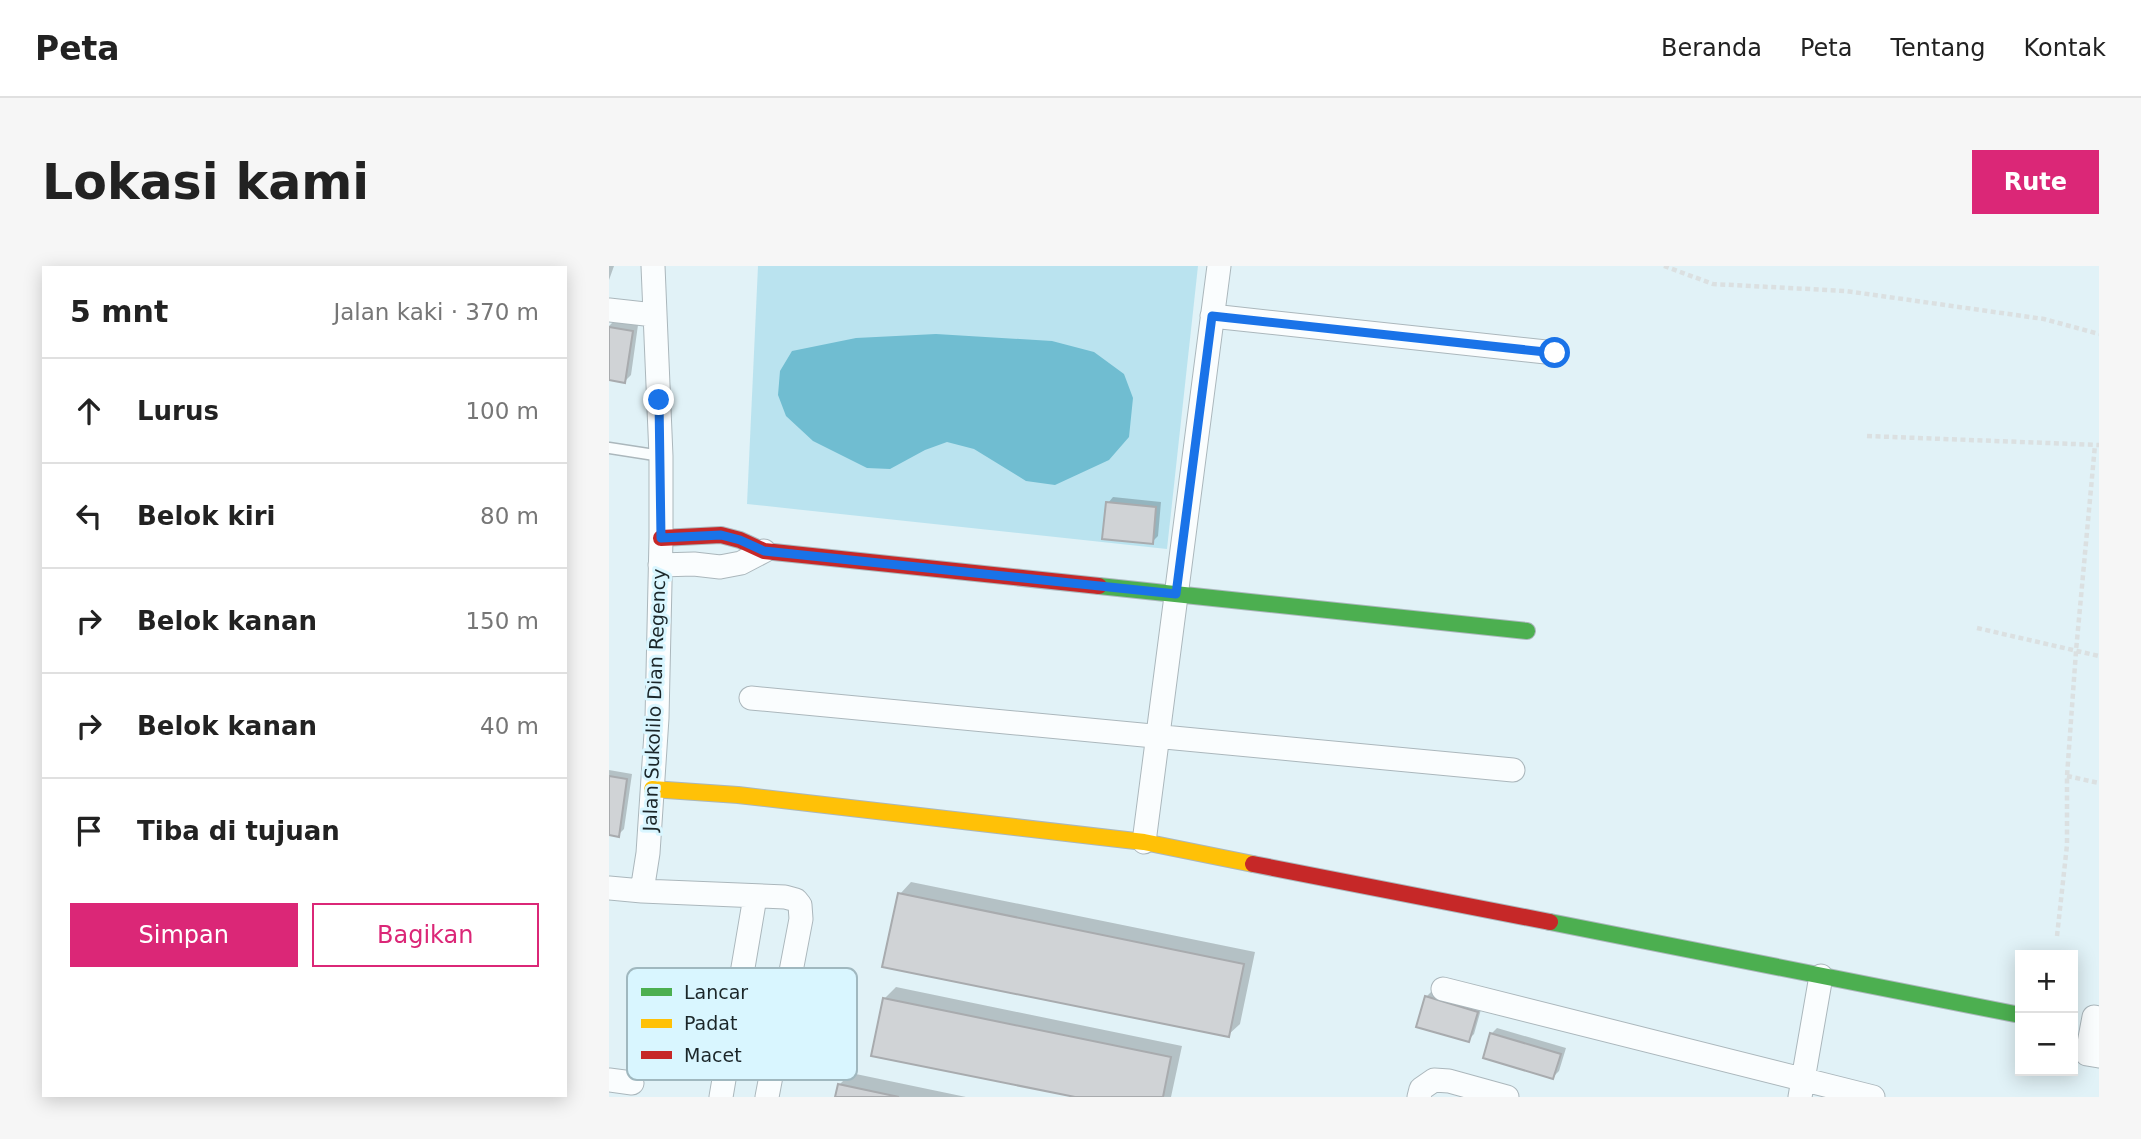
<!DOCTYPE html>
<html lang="id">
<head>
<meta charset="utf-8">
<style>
  :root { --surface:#fff; --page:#f6f6f6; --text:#222; --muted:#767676; --line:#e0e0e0; --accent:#db2777 }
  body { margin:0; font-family:"DejaVu Sans",sans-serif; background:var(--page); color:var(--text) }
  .controls { position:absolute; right:21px; bottom:21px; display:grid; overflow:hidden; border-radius:0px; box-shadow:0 4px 18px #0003 }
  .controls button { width:63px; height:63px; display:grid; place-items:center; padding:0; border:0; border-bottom:2px solid var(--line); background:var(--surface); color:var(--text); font:35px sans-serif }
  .stop { position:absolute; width:21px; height:21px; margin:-16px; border:5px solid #1a73e8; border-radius:50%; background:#fff }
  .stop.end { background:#1a73e8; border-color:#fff; box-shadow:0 2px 7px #0008 }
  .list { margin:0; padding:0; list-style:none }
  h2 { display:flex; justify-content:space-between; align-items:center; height:91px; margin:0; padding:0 28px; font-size:30px }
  h2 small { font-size:23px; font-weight:400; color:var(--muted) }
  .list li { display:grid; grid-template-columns:46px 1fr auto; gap:21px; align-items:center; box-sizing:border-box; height:105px; padding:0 28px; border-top:2px solid var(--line) }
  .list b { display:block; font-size:26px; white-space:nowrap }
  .list em { font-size:23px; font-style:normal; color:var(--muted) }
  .actions { display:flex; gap:14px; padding:21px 28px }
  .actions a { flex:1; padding:16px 0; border:2px solid var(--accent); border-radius:0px; text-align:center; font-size:24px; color:var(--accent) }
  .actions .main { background:var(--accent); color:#fff }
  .icon { flex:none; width:38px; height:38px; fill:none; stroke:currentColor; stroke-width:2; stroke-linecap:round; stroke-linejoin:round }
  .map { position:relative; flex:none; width:1490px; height:831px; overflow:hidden; border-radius:0px }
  header { display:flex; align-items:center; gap:42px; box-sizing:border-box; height:98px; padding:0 35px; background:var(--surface); border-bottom:2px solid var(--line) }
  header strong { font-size:33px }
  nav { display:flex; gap:38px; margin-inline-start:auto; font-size:24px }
  .intro { display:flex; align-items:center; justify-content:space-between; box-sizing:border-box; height:168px; padding:0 42px }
  h1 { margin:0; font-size:49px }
  .button { padding:18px 32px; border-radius:0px; background:var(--accent); color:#fff; font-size:24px; font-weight:700 }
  main { display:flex; gap:42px; padding:0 42px }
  aside { flex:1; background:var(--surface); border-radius:0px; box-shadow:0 4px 18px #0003 }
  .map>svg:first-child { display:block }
  .green { fill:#bae3ef }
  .water { fill:#70bdd1 }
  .shadow { fill:#0003 }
  .building { fill:#d0d3d6; stroke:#a8abae; stroke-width:2 }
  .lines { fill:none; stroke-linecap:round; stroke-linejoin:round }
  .lane-casing { stroke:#abb7bc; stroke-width:13 }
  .street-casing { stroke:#abb7bc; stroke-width:25 }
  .fast-casing { stroke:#abb7bc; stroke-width:18 }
  .slow-casing { stroke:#abb7bc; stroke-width:18 }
  .jam-casing { stroke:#abb7bc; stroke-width:18 }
  .path { stroke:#dbe0e1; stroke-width:4.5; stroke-dasharray:5 3.5; stroke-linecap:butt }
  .lane { stroke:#fafdfe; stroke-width:10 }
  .street { stroke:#fafdfe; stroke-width:23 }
  .fast { stroke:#4caf50; stroke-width:16 }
  .slow { stroke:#ffc107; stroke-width:16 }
  .jam { stroke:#c62828; stroke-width:16 }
  .route { stroke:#1a73e8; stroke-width:9 }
  .labels { text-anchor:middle; stroke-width:6; stroke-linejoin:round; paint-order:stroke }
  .street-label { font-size:19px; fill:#1b2629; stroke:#d9f6ff }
  .key { fill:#d9f6ff; stroke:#a0b8bf; stroke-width:2 }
  .key-label { font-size:19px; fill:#1b2629 }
</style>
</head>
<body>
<header>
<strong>Peta</strong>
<nav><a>Beranda</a><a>Peta</a><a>Tentang</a><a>Kontak</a></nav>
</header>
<div class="intro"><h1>Lokasi kami</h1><a class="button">Rute</a></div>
<main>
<aside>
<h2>5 mnt<small>Jalan kaki · 370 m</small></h2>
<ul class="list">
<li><svg class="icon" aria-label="ahead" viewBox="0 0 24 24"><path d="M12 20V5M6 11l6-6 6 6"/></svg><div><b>Lurus</b></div><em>100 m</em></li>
<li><svg class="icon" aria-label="left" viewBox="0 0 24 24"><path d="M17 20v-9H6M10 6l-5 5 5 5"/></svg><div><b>Belok kiri</b></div><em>80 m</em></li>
<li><svg class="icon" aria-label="right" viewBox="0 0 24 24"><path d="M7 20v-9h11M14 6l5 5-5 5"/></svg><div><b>Belok kanan</b></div><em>150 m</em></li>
<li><svg class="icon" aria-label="right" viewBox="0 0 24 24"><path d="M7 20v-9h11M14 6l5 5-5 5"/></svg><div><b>Belok kanan</b></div><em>40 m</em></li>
<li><svg class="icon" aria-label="arrive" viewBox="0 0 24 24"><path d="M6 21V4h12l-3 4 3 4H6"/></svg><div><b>Tiba di tujuan</b></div></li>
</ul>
<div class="actions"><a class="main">Simpan</a><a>Bagikan</a></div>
</aside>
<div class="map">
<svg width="1490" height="831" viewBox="0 0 1490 831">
  <rect width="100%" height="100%" fill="#e1f2f7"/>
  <path class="green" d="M 149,0 L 589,0 L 558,283 L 138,238 Z"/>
  <path class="water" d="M 327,68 L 443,75 L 485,86 L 515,108 L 524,132 L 520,171 L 500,194 L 446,219 L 417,215 L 365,183 L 338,176 L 316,184 L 281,203 L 258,202 L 204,175 L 177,150 L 169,129 L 171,105 L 183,85 L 247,72 Z"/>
  <path class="shadow" d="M 0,0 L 5,0 L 0,14 Z
    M 4,56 L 29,59 L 22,109 L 16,115 L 0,113 L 0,60 Z
    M 504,231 L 552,236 L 549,270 L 543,276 L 499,237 Z
    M 0,504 L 23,508 L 15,563 L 9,569 L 0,568 Z
    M 302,616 L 646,686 L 631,758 L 619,769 L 291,628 Z
    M 287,721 L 573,780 L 562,831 L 475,831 L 264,788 L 275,733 Z
    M 823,725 L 873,740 L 865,768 L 859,774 L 817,731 Z
    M 888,762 L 957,782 L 950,805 L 944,811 L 882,768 Z
    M 242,807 L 357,831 L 228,831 L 230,819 Z"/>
  <path class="building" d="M 0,61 L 24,65 L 16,117 L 0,114 Z
    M 497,236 L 547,241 L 544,278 L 493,273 Z
    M 0,510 L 18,513 L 10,571 L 0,569 Z
    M 289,627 L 635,698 L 620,771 L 273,701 Z
    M 816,730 L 869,746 L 860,776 L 807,761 Z
    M 274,732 L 562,791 L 554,831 L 466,831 L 262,790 Z
    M 881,767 L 952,788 L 944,813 L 874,792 Z
    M 229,818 L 290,831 L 226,831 Z"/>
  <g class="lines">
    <g class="lane-casing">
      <path id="lane" d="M 0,182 L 52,190"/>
    </g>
    <g class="street-casing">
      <path id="street" d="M 0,44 L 45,49
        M 603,50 L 946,87
        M 51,299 L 85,298 L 111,301 L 132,297 L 155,285
        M 142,432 L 904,504
        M 535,576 L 610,0
        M 0,622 L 33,625 L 39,587 L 48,452 L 52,272 L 52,190 L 44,0
        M 33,625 L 176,631 L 187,634 L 191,639 L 192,653 L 158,831
        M 834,723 L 1264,831
        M 1490,752 L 1485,751 L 1478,788 L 1490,790
        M 0,814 L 23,817
        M 112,831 L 146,631
        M 810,831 L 812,823 L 825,814 L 840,815 L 898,831
        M 1191,831 L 1212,710"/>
    </g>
    <g class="fast-casing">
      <path id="fast" d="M 490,320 L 918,365
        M 941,656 L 1411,749"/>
    </g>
    <g class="slow-casing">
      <path id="slow" d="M 43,523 L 129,529 L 535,576 L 644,598"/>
    </g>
    <g class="jam-casing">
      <path id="jam" d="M 52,272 L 112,269 L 131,274 L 155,285 L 490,320
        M 644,598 L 941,656"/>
    </g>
    <path class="path" d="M 1055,0 L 1104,18 L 1237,25 L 1435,53 L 1490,68
      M 1258,170 L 1490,179
      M 1368,362 L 1490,390
      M 1458,510 L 1490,517
      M 1448,670 L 1458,579 L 1458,510 L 1467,385 L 1486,179"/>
    <use href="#lane" class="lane"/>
    <use href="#street" class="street"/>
    <use href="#fast" class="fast"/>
    <use href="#slow" class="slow"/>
    <use href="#jam" class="jam"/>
  </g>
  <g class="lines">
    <path class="route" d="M 50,134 L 52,272 L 112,269 L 131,274 L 155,285 L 567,328 L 603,50 L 946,87"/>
  </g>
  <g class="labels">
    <g class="street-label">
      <text transform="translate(45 434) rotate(-88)" y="7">Jalan Sukolilo Dian Regency</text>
    </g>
  </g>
  <rect x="18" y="702" width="230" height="112" rx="10" class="key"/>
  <rect x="32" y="722" width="31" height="8" fill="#4caf50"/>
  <rect x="32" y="753" width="31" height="9" fill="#ffc107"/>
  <rect x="32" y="785" width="31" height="8" fill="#c62828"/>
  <g class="key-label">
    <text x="75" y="733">Lancar</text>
    <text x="75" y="764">Padat</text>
    <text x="75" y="796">Macet</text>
  </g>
</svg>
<div class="controls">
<button>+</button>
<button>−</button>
</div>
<div class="stop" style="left:946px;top:87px"></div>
<div class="stop end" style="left:50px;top:134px"></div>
</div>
</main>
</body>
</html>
